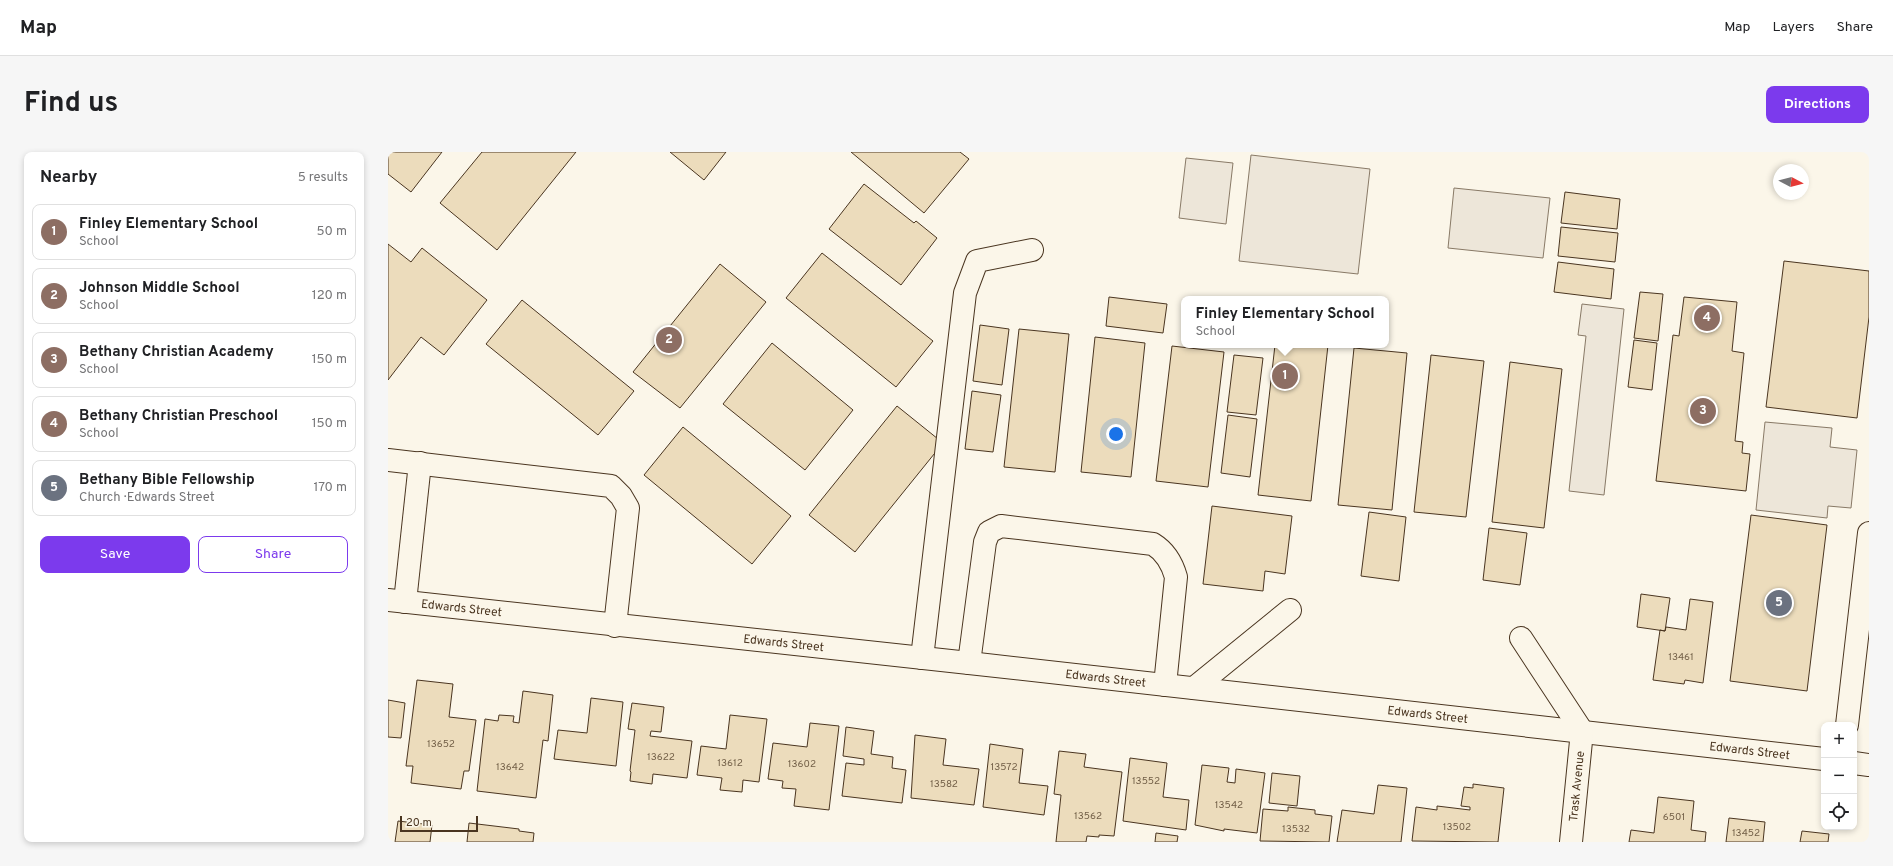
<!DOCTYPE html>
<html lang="en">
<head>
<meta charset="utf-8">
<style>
  :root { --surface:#fff; --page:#f6f6f6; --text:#202124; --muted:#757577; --line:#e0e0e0; --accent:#7c3aed }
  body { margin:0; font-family:Overpass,sans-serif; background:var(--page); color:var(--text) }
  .controls { position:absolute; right:12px; bottom:12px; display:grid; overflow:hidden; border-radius:8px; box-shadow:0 2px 6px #0003 }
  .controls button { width:36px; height:36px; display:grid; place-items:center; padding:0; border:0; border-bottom:1px solid var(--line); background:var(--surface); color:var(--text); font:20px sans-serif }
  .compass { position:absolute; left:1385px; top:12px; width:36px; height:36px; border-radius:50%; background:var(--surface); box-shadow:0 2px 6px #0003; rotate:97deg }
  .scale { position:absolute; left:12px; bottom:10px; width:78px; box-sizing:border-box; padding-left:4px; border:2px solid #4a3520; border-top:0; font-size:11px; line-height:14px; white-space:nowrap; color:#4a3520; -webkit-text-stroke:3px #fbf6e9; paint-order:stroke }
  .you { position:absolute; left:728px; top:282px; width:14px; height:14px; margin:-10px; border:3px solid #fff; border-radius:50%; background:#1a73e8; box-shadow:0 0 0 6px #1a73e833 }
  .badge { display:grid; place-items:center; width:26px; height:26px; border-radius:50%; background:var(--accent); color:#fff; font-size:13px; font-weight:700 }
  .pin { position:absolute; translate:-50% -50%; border:2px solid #fff; box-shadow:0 1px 4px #0006 }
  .popup { position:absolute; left:793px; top:144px; width:208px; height:52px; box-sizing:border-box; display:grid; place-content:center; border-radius:8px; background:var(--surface); filter:drop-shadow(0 1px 3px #0005); font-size:13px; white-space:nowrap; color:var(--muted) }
  .popup b { font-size:15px; color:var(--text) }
  .popup::after { content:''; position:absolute; left:50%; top:100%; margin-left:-8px; border:8px solid transparent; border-top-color:var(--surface) }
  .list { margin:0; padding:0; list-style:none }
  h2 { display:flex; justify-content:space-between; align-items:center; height:52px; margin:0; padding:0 16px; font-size:17px }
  h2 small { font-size:13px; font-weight:400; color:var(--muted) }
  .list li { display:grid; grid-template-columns:26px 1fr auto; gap:12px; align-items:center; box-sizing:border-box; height:56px; margin:0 8px 8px; padding:0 8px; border:1px solid var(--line); border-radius:8px }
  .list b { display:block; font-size:15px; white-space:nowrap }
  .list p { margin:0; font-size:13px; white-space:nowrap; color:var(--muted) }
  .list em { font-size:13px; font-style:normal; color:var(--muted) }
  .actions { display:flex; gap:8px; padding:12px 16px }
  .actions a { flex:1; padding:9px 0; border:1px solid var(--accent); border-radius:8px; text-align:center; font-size:14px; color:var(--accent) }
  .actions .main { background:var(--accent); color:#fff }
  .icon { flex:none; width:22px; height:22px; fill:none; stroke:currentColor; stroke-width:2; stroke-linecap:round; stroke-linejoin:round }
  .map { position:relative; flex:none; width:1481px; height:690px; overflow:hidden; border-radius:8px }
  header { display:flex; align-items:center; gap:24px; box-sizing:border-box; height:56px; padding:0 20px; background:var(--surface); border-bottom:1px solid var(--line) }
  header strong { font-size:19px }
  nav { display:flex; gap:22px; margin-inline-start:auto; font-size:14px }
  .intro { display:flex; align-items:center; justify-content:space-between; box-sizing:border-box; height:96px; padding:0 24px }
  h1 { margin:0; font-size:28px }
  .button { padding:10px 18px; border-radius:8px; background:var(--accent); color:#fff; font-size:14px; font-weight:700 }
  main { display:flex; gap:24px; padding:0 24px }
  aside { flex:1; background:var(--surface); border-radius:8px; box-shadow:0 2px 6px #0003 }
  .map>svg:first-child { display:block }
  .green { fill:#ede6d9; stroke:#887966 }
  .building { fill:#ecdcbc; stroke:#4a3520 }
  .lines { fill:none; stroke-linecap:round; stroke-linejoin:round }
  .minor-casing { stroke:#4a3520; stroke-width:24 }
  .minor { stroke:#fbf6e9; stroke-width:22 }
  .labels { text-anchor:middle; stroke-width:3; stroke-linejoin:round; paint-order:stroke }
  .number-label { font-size:10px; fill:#725f47 }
  .street-label { font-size:12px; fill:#4a3520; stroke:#fbf6e9 }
</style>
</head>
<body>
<header>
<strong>Map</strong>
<nav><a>Map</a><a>Layers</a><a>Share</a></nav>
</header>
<div class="intro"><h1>Find us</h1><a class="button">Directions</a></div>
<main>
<aside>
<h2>Nearby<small>5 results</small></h2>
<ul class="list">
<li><span class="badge" style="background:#8d6e63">1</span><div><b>Finley Elementary School</b><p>School</p></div><em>50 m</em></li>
<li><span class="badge" style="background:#8d6e63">2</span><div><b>Johnson Middle School</b><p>School</p></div><em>120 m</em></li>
<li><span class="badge" style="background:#8d6e63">3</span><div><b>Bethany Christian Academy</b><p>School</p></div><em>150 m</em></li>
<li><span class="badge" style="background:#8d6e63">4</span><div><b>Bethany Christian Preschool</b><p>School</p></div><em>150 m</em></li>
<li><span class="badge" style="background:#6b7280">5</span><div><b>Bethany Bible Fellowship</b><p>Church · Edwards Street</p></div><em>170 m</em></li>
</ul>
<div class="actions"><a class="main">Save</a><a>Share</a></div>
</aside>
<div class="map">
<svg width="1481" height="690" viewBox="0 0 1481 690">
  <rect width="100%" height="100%" fill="#fbf6e9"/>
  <path class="green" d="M 863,3 L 982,17 L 970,122 L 851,109 Z
    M 798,6 L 845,11 L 838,72 L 791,66 Z
    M 1066,36 L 1162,46 L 1155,106 L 1060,96 Z
    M 1194,152 L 1236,157 L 1216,343 L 1181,339 L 1198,184 L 1190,183 Z
    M 1377,270 L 1444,276 L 1442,295 L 1469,298 L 1463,356 L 1440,354 L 1439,366 L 1368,358 Z"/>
  <path class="building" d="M 0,0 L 54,0 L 23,40 L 0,22 Z
    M 94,0 L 188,0 L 109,98 L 52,51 Z
    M 282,0 L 338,0 L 316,28 Z
    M 463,0 L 572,0 L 581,7 L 536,61 Z
    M 476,32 L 526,71 L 528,69 L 549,86 L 513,133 L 441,77 Z
    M 1177,40 L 1232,47 L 1229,77 L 1173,71 Z
    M 1173,75 L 1230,81 L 1227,110 L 1170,104 Z
    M 0,92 L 23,110 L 34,96 L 99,148 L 56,203 L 33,185 L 0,228 Z
    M 434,101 L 545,189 L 508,235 L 398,146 Z
    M 1396,109 L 1481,119 L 1481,165 L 1469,266 L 1378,255 Z
    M 1170,110 L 1226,117 L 1223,147 L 1166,140 Z
    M 332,112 L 378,150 L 292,256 L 245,220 Z
    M 1252,140 L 1275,142 L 1270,189 L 1246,186 Z
    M 721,145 L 779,152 L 775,181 L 718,174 Z
    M 1296,145 L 1349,150 L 1344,199 L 1356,201 L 1347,289 L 1355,290 L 1354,301 L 1362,302 L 1358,339 L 1268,329 L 1285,183 L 1291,184 Z
    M 134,148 L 246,239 L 210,283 L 98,192 Z
    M 592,173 L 621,177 L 614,233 L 585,229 Z
    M 631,177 L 681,182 L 667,320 L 616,315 Z
    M 707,185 L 757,191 L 743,325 L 693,320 Z
    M 1246,188 L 1269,191 L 1264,238 L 1240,235 Z
    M 384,191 L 465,258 L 417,318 L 335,252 Z
    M 887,193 L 940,193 L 923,349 L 870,343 Z
    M 784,194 L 836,200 L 820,335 L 768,329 Z
    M 966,196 L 1019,201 L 1004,358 L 950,353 Z
    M 846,203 L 875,206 L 868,263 L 839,260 Z
    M 1043,203 L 1096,209 L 1078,365 L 1026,360 Z
    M 1122,210 L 1174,217 L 1156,376 L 1104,370 Z
    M 584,239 L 613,243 L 605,300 L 577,297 Z
    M 509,254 L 555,291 L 467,400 L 421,363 Z
    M 840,263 L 869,267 L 862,325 L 833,321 Z
    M 295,275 L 403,364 L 364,412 L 256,323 Z
    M 824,354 L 904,364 L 897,422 L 877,419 L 875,439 L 815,432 Z
    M 981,360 L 1018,365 L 1011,429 L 973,424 Z
    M 1363,363 L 1439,373 L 1419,539 L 1342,529 Z
    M 1101,376 L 1139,381 L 1132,433 L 1095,428 Z
    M 1253,442 L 1282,446 L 1277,479 L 1249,475 Z
    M 1302,447 L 1325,450 L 1315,531 L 1297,528 L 1296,532 L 1265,528 L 1272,478 L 1277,479 L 1278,475 L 1298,478 Z
    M 29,528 L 65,532 L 61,565 L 88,568 L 81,619 L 76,619 L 73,637 L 23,631 L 25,614 L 18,614 Z
    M 135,539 L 165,543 L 160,589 L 155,588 L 148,646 L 89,639 L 97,567 L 110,569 L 111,563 L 126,564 L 125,570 L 131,571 Z
    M 203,546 L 235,550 L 228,614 L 166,607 L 170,578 L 199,581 Z
    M 0,548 L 17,551 L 13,586 L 0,585 Z
    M 244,551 L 276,555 L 273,580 L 263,579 L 262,584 L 304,589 L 299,626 L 265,622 L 264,632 L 242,629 L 243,620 L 242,619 L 247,578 L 240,577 Z
    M 342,563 L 379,567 L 371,630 L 355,628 L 354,640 L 332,638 L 334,626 L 309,623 L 313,594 L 338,597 Z
    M 422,571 L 451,574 L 441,658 L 406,654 L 408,637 L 394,636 L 395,629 L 380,627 L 385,591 L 419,595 Z
    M 458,575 L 486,579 L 483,602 L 505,605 L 504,616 L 518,618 L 514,651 L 454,644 L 458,611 L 476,613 L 476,607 L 455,604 Z
    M 527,583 L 558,587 L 555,613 L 591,617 L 586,653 L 523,646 Z
    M 602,592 L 635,597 L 631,631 L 660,634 L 656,663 L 595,655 Z
    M 671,599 L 698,602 L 696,615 L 734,620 L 726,684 L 711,683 L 711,685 L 699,684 L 698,690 L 668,690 L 673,643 L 666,642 Z
    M 742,606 L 779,611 L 775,645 L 801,648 L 798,678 L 735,669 Z
    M 814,613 L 841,616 L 839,630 L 847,631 L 848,617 L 877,621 L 869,681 L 836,677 L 836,679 L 807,673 Z
    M 884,621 L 912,624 L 909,654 L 881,651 Z
    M 1085,632 L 1116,636 L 1110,690 L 1024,689 L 1028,655 L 1049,658 L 1049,654 L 1082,658 L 1082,655 L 1073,654 L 1076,635 L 1085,636 Z
    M 990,633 L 1019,636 L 1013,690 L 949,690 L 954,658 L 986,662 Z
    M 1270,645 L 1306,649 L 1303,678 L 1318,680 L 1317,690 L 1241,690 L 1243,678 L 1266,681 Z
    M 900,655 L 927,658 L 927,662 L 944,664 L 941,690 L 872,689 L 875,657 L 900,659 Z
    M 1341,666 L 1377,670 L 1375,690 L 1338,690 Z
    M 10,669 L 44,673 L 42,690 L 7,690 Z
    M 81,671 L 131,677 L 131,679 L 146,681 L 145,690 L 79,690 Z
    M 1414,679 L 1441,682 L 1440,690 L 1412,690 Z
    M 768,681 L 790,684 L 789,690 L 767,690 Z"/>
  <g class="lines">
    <g class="minor-casing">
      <g id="minor">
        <path d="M 0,308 L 223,334 L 233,344 L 240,356 L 227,474"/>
        <path id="s1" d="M 0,448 L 581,511 L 1436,607"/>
        <path d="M 17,450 L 32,311"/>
        <path d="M 1133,486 L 1194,579"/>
        <path d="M 534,506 L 577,141 L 589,109 L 644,98"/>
        <path d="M 581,511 L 597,390 L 601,380 L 613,374 L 765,392 C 778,400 784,411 788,425 L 777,533"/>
        <path d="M 806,536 L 902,458"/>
        <path d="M 1459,573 L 1481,381"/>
        <path d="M 1466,611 L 1481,613"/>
        <path id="s2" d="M 1183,690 L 1194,579"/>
      </g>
    </g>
    <use href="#minor" class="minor"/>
  </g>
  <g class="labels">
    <g class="number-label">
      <text x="1293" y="508">13461</text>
      <text x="53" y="595">13652</text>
      <text x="273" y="608">13622</text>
      <text x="342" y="614">13612</text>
      <text x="414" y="615">13602</text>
      <text x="122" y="618">13642</text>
      <text x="616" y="618">13572</text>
      <text x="758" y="632">13552</text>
      <text x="556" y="635">13582</text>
      <text x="841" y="656">13542</text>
      <text x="700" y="667">13562</text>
      <text x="1286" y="668">6501</text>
      <text x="1069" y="678">13502</text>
      <text x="908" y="680">13532</text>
      <text x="1358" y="684">13452</text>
    </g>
    <g class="street-label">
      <text dy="4" stroke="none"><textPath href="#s1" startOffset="74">Edwards Street</textPath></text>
      <text dy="4" stroke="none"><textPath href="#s1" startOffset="398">Edwards Street</textPath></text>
      <text dy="4" stroke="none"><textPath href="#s1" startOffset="722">Edwards Street</textPath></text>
      <text dy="4" stroke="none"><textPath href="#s1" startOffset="1046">Edwards Street</textPath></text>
      <text dy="4" stroke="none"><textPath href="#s1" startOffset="1370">Edwards Street</textPath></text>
      <text dy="4" stroke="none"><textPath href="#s2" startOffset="56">Trask Avenue</textPath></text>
    </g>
  </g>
</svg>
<div class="controls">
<button>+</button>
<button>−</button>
<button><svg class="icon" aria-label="locate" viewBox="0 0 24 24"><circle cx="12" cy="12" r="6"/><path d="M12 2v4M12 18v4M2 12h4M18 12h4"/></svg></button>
</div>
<svg class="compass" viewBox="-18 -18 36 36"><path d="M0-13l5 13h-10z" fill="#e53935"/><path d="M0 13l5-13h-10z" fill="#757577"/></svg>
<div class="scale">20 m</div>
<div class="you"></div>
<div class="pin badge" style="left:897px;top:224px;background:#8d6e63">1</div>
<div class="popup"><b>Finley Elementary School</b>School</div>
<div class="pin badge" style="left:281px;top:188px;background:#8d6e63">2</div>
<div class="pin badge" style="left:1315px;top:259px;background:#8d6e63">3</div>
<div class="pin badge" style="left:1319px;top:166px;background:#8d6e63">4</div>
<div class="pin badge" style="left:1391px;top:451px;background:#6b7280">5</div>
</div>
</main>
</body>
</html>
